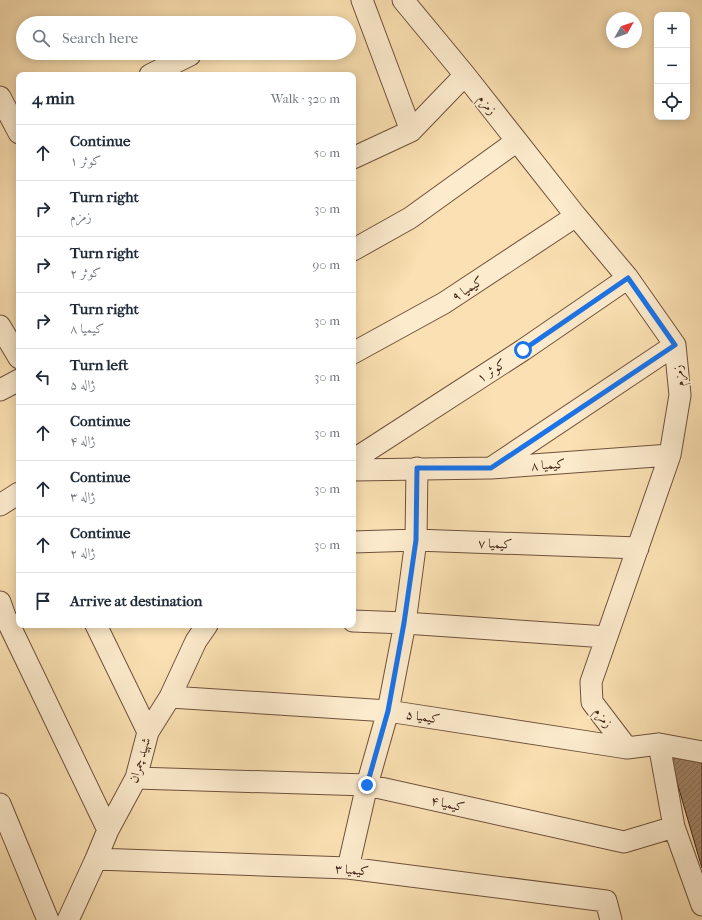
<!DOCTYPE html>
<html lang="en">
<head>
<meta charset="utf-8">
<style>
  :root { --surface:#fff; --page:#f2f2f3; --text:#1f2937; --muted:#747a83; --line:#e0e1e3 }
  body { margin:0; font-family:"IM FELL French Canon",Amiri,serif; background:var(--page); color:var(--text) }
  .controls { position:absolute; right:12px; top:12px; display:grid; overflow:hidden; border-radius:8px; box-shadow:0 2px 10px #0003 }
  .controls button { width:36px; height:36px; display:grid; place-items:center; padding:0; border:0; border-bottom:1px solid var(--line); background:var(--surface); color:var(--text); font:20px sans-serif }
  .compass { position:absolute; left:606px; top:12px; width:36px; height:36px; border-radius:50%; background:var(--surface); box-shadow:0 2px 10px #0003; rotate:50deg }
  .stop { position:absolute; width:12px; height:12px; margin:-9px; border:3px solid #1a73e8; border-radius:50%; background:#fff }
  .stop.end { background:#1a73e8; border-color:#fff; box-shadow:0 1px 4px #0008 }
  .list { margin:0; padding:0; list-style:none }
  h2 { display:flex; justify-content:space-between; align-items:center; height:52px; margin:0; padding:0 16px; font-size:17px }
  h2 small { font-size:13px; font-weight:400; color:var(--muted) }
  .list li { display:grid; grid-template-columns:26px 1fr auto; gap:12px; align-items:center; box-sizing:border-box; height:56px; padding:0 16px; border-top:1px solid var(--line) }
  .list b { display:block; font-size:15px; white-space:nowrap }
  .list p { margin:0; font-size:13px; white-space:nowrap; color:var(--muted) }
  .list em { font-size:13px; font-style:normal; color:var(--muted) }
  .icon { flex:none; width:22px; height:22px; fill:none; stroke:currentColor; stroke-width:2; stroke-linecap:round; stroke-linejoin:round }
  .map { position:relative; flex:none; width:702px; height:920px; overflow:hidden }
  .search { position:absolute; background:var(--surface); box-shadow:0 2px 10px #0003; left:16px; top:16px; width:340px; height:44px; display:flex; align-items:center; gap:10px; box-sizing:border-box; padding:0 14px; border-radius:22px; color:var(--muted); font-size:15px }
  .panel { position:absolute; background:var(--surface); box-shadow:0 2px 10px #0003; left:16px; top:72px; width:340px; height:556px; border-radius:8px }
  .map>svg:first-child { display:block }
  .building { fill:url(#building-hatch); stroke:#412115 }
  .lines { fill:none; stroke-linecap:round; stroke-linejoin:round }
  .minor-casing { stroke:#6f513c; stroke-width:23 }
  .minor { stroke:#fcebcd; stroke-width:21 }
  .route { stroke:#1a73e8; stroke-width:5 }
  .labels { text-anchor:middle; stroke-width:3.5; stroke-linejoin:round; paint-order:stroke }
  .street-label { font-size:13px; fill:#412115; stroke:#fcebcd }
</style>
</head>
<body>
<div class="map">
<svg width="702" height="920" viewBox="0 0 702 920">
  <defs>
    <pattern id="building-hatch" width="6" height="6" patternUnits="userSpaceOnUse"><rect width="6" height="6" fill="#a18467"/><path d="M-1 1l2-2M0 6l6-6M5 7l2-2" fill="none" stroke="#856c54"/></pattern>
  </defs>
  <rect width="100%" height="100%" fill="#fae0b2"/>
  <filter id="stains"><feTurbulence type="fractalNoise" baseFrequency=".005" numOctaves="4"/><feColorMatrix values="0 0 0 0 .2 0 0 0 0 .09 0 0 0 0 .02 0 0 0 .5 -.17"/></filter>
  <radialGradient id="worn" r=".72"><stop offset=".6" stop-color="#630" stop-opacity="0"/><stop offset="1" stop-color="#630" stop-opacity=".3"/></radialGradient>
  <path class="building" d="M 669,755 L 702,763 L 702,868 Z"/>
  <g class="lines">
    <g class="minor-casing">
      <path id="minor" d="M 362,0 L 411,131
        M 403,0 L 465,75 L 576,216 L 628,278 L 675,345 L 680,395 L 670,455 L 591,682 L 592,702 L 627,748
        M 150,75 L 190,55
        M 0,97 L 19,133
        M 353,158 L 411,131 L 465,75
        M 353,250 L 410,218 L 517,141
        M 0,326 L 19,358
        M 353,353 L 444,303 L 576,216
        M 0,390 L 19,380
        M 353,460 L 523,350 L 628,278
        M 491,468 L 675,345
        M 353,470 L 491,468 L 670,455
        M 0,505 L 19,493
        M 353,542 L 416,540 L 638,548
        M 0,602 L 5,616 L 108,830
        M 353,621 L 405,623 L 606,637
        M 96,625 L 148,732
        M 170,697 L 388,711 L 627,748 L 659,744 L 702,752
        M 659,744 L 674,827
        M 136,778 L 367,785 L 624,842 L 674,827 L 702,905
        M 0,804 L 48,920
        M 96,859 L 348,868 L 606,901 L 611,920
        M 348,868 L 367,785 L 388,711 L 405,623 L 416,540 L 417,468
        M 68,920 L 96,859 L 108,830 L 136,778 L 148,732 L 170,697 L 196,641 L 207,625"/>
    </g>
    <use href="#minor" class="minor"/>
  </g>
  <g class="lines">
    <path class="route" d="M 367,785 L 388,711 L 404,623 L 416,540 L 417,468 L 491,468 L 675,345 L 628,278 L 523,350"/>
  </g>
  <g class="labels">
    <g class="street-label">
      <text transform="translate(488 104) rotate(52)" y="5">زمزم</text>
      <text transform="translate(467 288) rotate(-33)" y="5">کیمیا ۹</text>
      <text transform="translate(491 370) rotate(-33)" y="5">کوثر ۱</text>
      <text transform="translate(678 376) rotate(-97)" y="5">زمزم</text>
      <text transform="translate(548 464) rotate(-4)" y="5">کیمیا ۸</text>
      <text transform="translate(495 543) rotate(2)" y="5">کیمیا ۷</text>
      <text transform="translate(423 716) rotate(9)" y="5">کیمیا ۵</text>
      <text transform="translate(604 717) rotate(53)" y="5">زمزم</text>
      <text transform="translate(139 760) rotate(-73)" y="5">شهید چمران</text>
      <text transform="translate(448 803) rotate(12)" y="5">کیمیا ۴</text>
      <text transform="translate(352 869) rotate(5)" y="5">کیمیا ۳</text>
    </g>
  </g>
  <rect width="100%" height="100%" filter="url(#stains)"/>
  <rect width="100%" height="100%" fill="url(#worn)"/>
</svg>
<div class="controls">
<button>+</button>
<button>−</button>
<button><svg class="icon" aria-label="locate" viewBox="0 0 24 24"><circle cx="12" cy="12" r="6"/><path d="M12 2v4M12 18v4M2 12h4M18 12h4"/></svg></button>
</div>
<svg class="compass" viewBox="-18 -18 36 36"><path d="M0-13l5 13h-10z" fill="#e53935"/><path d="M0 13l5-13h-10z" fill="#747a83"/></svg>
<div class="stop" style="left:523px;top:350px"></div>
<div class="stop end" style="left:367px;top:785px"></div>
<div class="search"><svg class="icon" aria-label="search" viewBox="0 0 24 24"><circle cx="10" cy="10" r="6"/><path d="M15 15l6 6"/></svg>Search here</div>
<section class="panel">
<h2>4 min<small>Walk · 320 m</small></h2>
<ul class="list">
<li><svg class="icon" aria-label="ahead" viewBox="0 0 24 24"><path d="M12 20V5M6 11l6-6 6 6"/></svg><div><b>Continue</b><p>کوثر ۱</p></div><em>50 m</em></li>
<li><svg class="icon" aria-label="right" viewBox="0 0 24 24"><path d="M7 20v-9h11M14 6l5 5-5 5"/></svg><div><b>Turn right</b><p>زمزم</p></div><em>30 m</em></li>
<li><svg class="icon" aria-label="right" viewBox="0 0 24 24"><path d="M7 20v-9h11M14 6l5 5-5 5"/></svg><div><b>Turn right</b><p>کوثر ۲</p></div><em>90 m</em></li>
<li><svg class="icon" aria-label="right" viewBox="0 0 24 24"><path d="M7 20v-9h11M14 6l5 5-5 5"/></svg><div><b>Turn right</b><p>کیمیا ۸</p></div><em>30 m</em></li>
<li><svg class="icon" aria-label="left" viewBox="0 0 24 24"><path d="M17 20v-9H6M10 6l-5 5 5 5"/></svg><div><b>Turn left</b><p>ژاله ۵</p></div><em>30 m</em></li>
<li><svg class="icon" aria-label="ahead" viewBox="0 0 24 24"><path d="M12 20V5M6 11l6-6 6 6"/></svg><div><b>Continue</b><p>ژاله ۴</p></div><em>30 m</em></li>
<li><svg class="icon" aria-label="ahead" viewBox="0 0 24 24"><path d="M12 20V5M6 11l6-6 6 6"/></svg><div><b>Continue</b><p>ژاله ۳</p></div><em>30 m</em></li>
<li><svg class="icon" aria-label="ahead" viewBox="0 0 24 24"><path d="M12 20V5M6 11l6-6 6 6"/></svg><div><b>Continue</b><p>ژاله ۲</p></div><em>30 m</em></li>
<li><svg class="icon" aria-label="arrive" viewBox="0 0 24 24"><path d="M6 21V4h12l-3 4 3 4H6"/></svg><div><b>Arrive at destination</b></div></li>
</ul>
</section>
</div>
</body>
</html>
